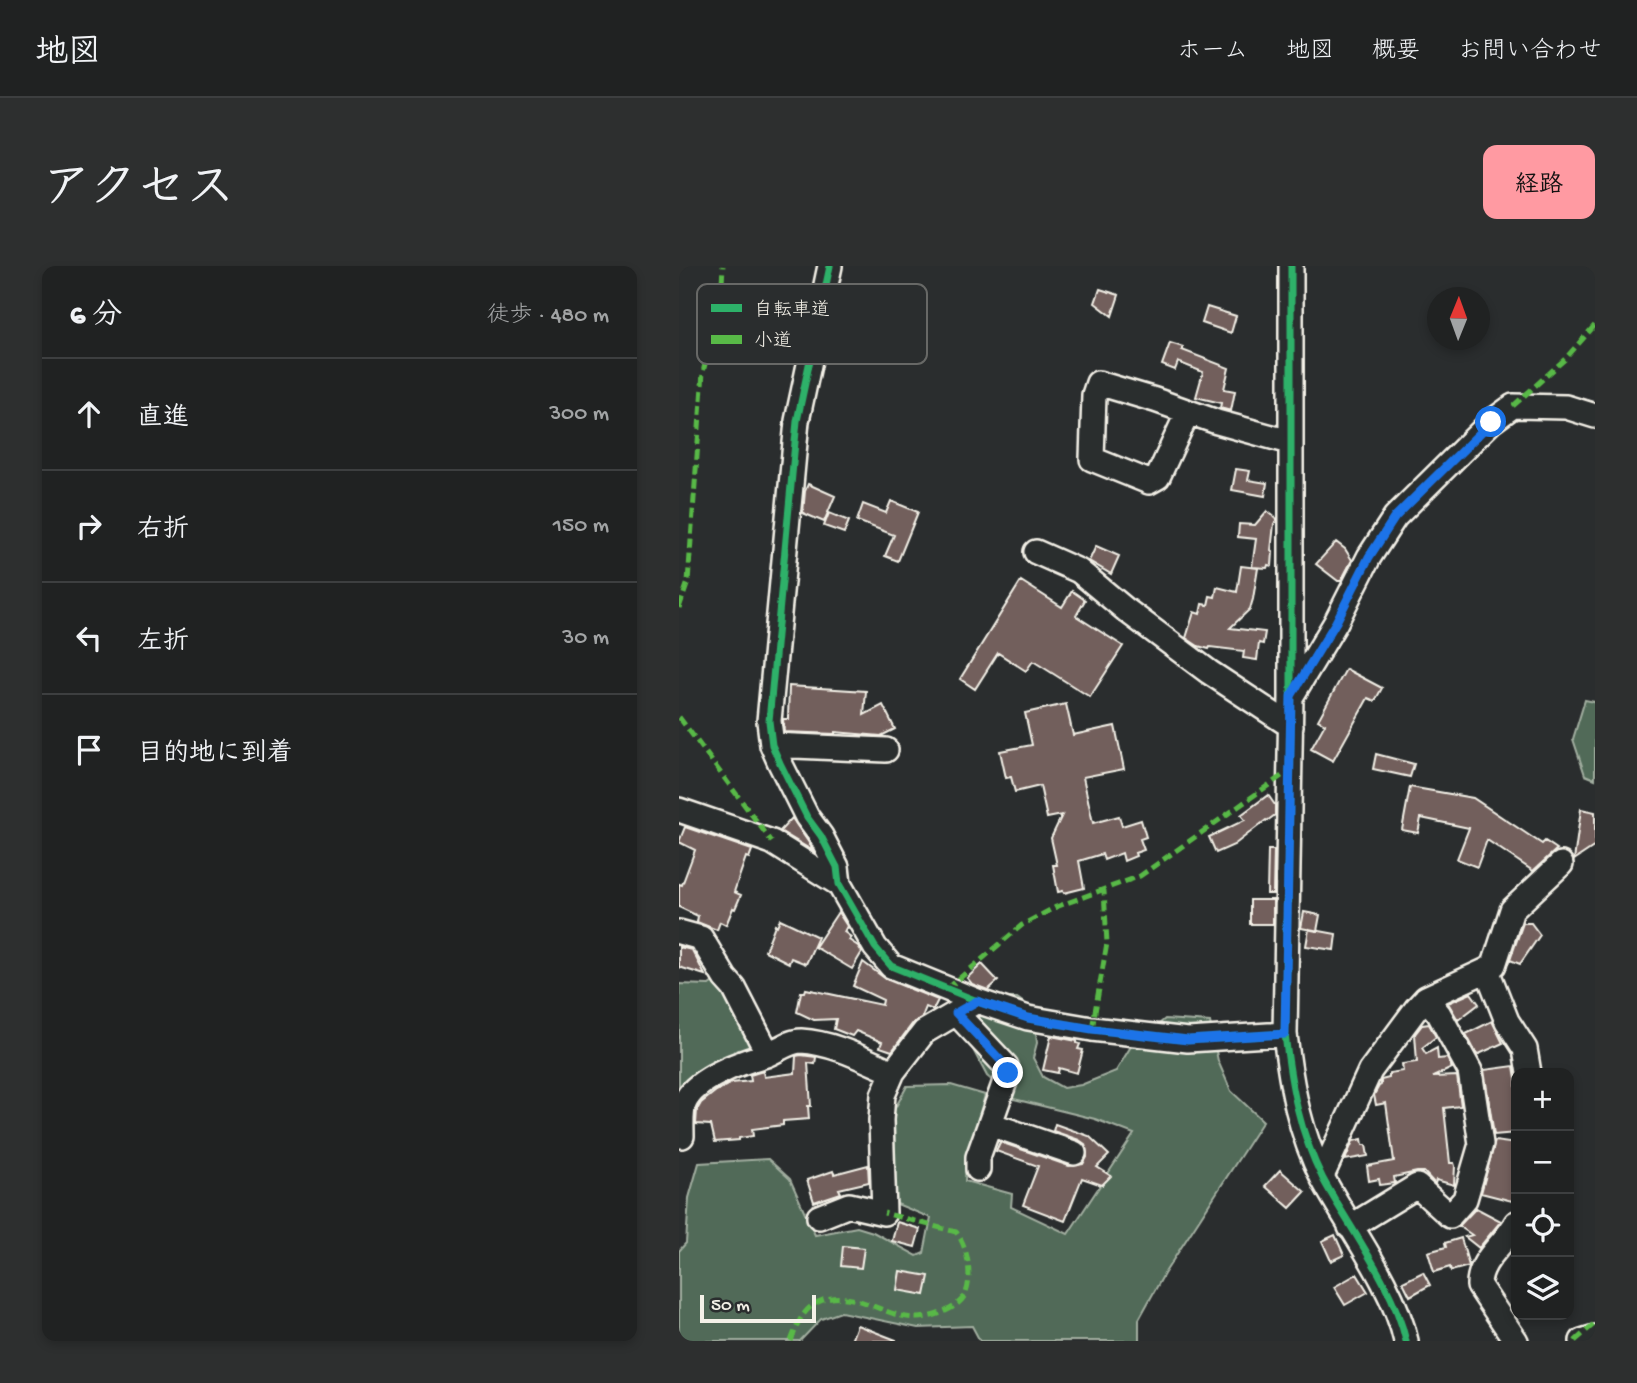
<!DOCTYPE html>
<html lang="ja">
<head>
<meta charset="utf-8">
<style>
  :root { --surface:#202222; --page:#2d2f2f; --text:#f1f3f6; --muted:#a2a4a5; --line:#3d3f40; --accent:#ff9aa2 }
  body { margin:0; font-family:"Gochi Hand","Klee One",sans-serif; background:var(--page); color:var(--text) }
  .controls { position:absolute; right:21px; bottom:21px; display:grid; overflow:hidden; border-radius:14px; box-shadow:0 4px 10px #0003 }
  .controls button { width:63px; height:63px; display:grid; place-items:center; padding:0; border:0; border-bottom:2px solid var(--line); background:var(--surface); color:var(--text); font:35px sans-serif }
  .compass { position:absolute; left:748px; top:21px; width:63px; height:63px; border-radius:50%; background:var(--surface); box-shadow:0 4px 10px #0003; rotate:1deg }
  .scale { position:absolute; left:21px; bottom:18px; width:116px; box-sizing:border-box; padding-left:7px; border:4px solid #f4f1e8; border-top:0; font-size:19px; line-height:24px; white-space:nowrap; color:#f4f1e8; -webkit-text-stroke:5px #2a2d2e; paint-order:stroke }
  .stop { position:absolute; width:21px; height:21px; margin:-16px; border:5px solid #1a73e8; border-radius:50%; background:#fff }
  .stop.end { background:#1a73e8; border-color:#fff; box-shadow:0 2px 7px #0008 }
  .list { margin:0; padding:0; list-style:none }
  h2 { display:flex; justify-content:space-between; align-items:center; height:91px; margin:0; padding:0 28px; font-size:30px }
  h2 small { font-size:23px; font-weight:400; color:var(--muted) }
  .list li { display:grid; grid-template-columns:46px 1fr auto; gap:21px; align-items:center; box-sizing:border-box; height:112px; padding:0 28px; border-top:2px solid var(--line) }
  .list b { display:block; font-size:26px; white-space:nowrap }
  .list em { font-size:23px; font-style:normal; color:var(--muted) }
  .icon { flex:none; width:38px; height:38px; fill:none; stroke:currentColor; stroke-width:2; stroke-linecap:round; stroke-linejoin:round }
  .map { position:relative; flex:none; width:916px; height:1075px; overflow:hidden; border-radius:14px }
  header { display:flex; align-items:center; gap:42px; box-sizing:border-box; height:98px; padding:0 35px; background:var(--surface); border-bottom:2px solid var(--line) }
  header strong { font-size:33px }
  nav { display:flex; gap:38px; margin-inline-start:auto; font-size:24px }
  .intro { display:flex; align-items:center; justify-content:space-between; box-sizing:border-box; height:168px; padding:0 42px }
  h1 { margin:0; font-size:49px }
  .button { padding:18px 32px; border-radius:14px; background:var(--accent); color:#111; font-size:24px; font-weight:700 }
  main { display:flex; gap:42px; padding:0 42px }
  aside { flex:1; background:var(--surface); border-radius:14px; box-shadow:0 4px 10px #0003 }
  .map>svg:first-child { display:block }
  .green { fill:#516b59; stroke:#a2aea0; stroke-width:2 }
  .building { fill:#725f5c; stroke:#f4f1e8; stroke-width:2 }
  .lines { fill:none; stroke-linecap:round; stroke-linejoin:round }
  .minor-casing { stroke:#f4f1e8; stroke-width:28 }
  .minor { stroke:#2a2d2e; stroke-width:23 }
  .quiet { stroke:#58b947; stroke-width:5; stroke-dasharray:10 5; stroke-linecap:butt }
  .cycleway-casing { stroke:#2a2d2e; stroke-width:11 }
  .cycleway { stroke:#2db169; stroke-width:7 }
  .route { stroke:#1a73e8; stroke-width:9 }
  .key { fill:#2a2d2e; stroke:#676866; stroke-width:2 }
  .key-label { font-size:19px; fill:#f4f1e8 }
</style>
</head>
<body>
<header>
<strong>地図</strong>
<nav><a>ホーム</a><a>地図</a><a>概要</a><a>お問い合わせ</a></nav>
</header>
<div class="intro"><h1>アクセス</h1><a class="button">経路</a></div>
<main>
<aside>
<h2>6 分<small>徒歩 · 480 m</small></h2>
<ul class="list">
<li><svg class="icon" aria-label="ahead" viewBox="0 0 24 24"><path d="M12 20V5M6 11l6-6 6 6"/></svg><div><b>直進</b></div><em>300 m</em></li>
<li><svg class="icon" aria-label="right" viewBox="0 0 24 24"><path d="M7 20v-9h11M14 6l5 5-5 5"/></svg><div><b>右折</b></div><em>150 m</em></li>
<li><svg class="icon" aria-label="left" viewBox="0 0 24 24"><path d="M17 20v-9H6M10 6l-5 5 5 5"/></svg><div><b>左折</b></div><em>30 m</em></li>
<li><svg class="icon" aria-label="arrive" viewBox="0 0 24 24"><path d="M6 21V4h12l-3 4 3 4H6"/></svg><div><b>目的地に到着</b></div></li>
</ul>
</aside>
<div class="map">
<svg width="916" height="1075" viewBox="0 0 916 1075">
  <rect width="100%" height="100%" fill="#2a2d2e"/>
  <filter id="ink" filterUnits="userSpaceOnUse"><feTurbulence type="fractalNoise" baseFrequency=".0143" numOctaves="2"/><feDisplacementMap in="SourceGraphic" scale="14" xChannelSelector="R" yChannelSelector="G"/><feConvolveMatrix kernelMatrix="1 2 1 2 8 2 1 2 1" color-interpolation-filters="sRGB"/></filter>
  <g filter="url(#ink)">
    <path class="green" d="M 906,434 L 916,436 L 916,513 L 906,509 L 894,473 Z
      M 53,702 L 92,769 L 62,788 L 0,836 L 0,718 L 30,719 Z
      M 318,732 L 338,732 L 355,744 L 358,777 L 354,792 L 364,811 L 384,822 L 402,819 L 437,805 L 451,782 L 486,753 L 531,756 L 539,795 L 552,825 L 584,855 L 485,1008 L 460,1053 L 460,1075 L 301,1075 L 293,1060 L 239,1062 L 162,1046 L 142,1053 L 121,1075 L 0,1075 L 0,985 L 7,977 L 10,932 L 20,897 L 89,893 L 111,913 L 136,969 L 178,961 L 194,966 L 238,990 L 245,987 L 252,952 L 218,938 L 208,877 L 213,848 L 228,820 L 272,819 L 306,829 L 287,896 L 286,915 L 333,928 L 332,941 L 389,968 L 455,868 L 416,853 L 335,833 L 308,810 L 291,778 L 295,748 Z"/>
    <path class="building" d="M 421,23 L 440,29 L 433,50 L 416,37 Z
      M 528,41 L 557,50 L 552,67 L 523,57 Z
      M 491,77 L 504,81 L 503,84 L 550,102 L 545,123 L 556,125 L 552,145 L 541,142 L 542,137 L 517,131 L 524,106 L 499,96 L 496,104 L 483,99 Z
      M 557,203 L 571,205 L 569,214 L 588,217 L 586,230 L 553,224 Z
      M 129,218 L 156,230 L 145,256 L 124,247 L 126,225 Z
      M 212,235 L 239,246 L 219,295 L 206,290 L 215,269 L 178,255 L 184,238 L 207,247 Z
      M 588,245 L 598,253 L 595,258 L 592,285 L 594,286 L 593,300 L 589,299 L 588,302 L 573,301 L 577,273 L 559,271 L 560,258 L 576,259 Z
      M 150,247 L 170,255 L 165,267 L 145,260 Z
      M 657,276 L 666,283 L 673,294 L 662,315 L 659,315 L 637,298 Z
      M 417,280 L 440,290 L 432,308 L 410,295 Z
      M 562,300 L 579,302 L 574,333 L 571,343 L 551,362 L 586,366 L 584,378 L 580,377 L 578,394 L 564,392 L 565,385 L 531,381 L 530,383 L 519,380 L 507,372 L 515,346 L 521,348 L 523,338 L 529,339 L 531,330 L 536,331 L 538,321 L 558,326 Z
      M 342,315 L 383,341 L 393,325 L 406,334 L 397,350 L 444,380 L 411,431 L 354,395 L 347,405 L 319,387 L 296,423 L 281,413 Z
      M 667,403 L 703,422 L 696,435 L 689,432 L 654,495 L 632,483 L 646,458 L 639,454 Z
      M 110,420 L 187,425 L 185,449 L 204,439 L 216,463 L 202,470 L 156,466 L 156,468 L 105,466 L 104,453 L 109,453 Z
      M 387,438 L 394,469 L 436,460 L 445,503 L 404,511 L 414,557 L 440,550 L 443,560 L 462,554 L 467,571 L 461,573 L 465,584 L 456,587 L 457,590 L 445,595 L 443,587 L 425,594 L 423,588 L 400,595 L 405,622 L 385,627 L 384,625 L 379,626 L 374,599 L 378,599 L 372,572 L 383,549 L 368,552 L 361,520 L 336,526 L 332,511 L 327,512 L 321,485 L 353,479 L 346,447 Z
      M 697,488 L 735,498 L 731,511 L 694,503 Z
      M 731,521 L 794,532 L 863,578 L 866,575 L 878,583 L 854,605 L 808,574 L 798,601 L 778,593 L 790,562 L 742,552 L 739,567 L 723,564 Z
      M 589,529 L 596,539 L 596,549 L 588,555 L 587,554 L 555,579 L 537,587 L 530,571 L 566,554 L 562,549 Z
      M 902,543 L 916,546 L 916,580 L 895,594 Z
      M 113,552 L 130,577 L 134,585 L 101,565 Z
      M 6,561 L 73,584 L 70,592 L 67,591 L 55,626 L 62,629 L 56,643 L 54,642 L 47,659 L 41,656 L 38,664 L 18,656 L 19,650 L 0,641 L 0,618 L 3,619 L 16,584 L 0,576 Z
      M 589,584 L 595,584 L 594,628 L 588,628 Z
      M 571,634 L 594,634 L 594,658 L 571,658 Z
      M 159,646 L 168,660 L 165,666 L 172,671 L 170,674 L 179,680 L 183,686 L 173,703 L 136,681 Z
      M 625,646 L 641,649 L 638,665 L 622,662 Z
      M 101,653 L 139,671 L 127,698 L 112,692 L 110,697 L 86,685 L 96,659 L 98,660 Z
      M 844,657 L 852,657 L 861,669 L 841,698 L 831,694 Z
      M 630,663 L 657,668 L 655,684 L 627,680 Z
      M 0,681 L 13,684 L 26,709 L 0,701 Z
      M 184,696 L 207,713 L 259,734 L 254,744 L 247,741 L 243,751 L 234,757 L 213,785 L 201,781 L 203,776 L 177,765 L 173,770 L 155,763 L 157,753 L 135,754 L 118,746 L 122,726 L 126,726 L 127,723 L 203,739 L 204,734 L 174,720 Z
      M 303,698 L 319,715 L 309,724 L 293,718 L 288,712 Z
      M 792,727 L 800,738 L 779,754 L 769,737 Z
      M 813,755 L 824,777 L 798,789 L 787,768 Z
      M 750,758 L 757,771 L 743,782 L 747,788 L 758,782 L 759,793 L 768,792 L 773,802 L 754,811 L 778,810 L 782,840 L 765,842 L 771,897 L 775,897 L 776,900 L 775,919 L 757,914 L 756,918 L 745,906 L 738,906 L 715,911 L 716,917 L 701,919 L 700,913 L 690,915 L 688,900 L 715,895 L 707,837 L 697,839 L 695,829 L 700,820 L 702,819 L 702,814 L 710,812 L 710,807 L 724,805 L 723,798 L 738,796 L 736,768 L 743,759 Z
      M 372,770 L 398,775 L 398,777 L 401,778 L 399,783 L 404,784 L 398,807 L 380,802 L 379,807 L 364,804 Z
      M 122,789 L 137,791 L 136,798 L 129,797 L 132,840 L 129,840 L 130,853 L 104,855 L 104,859 L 73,863 L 74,870 L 60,872 L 60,874 L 36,876 L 32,859 L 17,858 L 18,844 L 22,837 L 37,825 L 52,817 L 72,815 L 71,809 L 84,805 L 85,811 L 116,807 L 117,790 Z
      M 835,800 L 837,812 L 837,867 L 815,869 L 805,804 Z
      M 376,858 L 410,870 L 430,889 L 418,901 L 432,910 L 423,919 L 403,912 L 386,955 L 344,939 L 359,900 L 317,885 L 321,876 L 390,900 L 404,898 L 408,891 L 406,878 L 400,874 L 374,865 Z
      M 683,873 L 684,879 L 687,879 L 689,890 L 666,894 L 674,875 Z
      M 816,875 L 837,878 L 837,936 L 802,927 Z
      M 189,899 L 190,916 L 160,923 L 162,927 L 135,936 L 128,914 L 154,905 L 155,908 Z
      M 601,904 L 626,926 L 611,942 L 586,920 Z
      M 797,942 L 822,955 L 800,982 L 786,971 L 793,969 L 780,960 Z
      M 218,956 L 241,963 L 236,981 L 213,975 Z
      M 656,969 L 665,989 L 652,995 L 643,975 Z
      M 782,972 L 790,1000 L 772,1005 L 771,1001 L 755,1006 L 749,986 L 767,981 L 766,977 Z
      M 164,980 L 185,982 L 182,1002 L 162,1000 Z
      M 221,1005 L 250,1010 L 246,1029 L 218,1024 Z
      M 744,1006 L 751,1019 L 731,1030 L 724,1016 Z
      M 678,1008 L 689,1026 L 666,1039 L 655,1021 Z
      M 178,1059 L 217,1074 L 217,1075 L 172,1075 Z"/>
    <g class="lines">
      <g class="minor-casing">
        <path id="minor" d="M 151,0 L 118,155 L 90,455 L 93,479 L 101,497 L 128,551 L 142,570 L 158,601 L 160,618 L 196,681 L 212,700 L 298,735 L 349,752 L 413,763 L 509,774 L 606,768
          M 612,0 L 612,431 L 606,768 C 612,820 620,865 644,913 C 671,963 715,1020 727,1075
          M 509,146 L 479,211 L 470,216 L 413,193 L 415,129 L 419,117 L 476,134 L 538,156 L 611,176
          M 357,286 L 400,305 L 447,344 L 530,406 L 612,460
          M 612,431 L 657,356 L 690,291 L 716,251 L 812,156 L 834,140 L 887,141 L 916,150
          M 93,479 L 207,484
          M 0,544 L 93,576 L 160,618
          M 0,666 L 22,672 L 46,712 L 55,722 L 89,788
          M 808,704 L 828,755 L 846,783 L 850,807
          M 277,747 L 327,800 L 329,807 L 299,891 L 299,903
          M 311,858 L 395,887
          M 3,870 C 3,860 2,847 5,838 C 15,812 63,796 87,789 C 98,785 110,775 122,775 C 155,777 184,793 214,806
          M 643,910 L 691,805 L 737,743 L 747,732 L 808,704 L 815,699 L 833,644 L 882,598
          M 140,951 L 170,939 L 205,947 L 202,854 L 204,829 L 214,806 L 245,766 L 298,735
          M 671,961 L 738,920 L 771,950 L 786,933 L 802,878 L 791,805 L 760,748 L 747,732
          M 837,1075 L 800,1020 C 799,994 826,978 837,957
          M 903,1075 L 916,1071"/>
      </g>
      <use href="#minor" class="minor"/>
      <path class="quiet" d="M 834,140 L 886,93 L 916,59
        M 0,342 L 9,316 L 24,106 L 42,35 L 44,0
        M 0,451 L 93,576
        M 268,723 L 343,659 L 377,641 L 461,610 L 611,504
        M 413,763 L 428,677 L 425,625
        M 112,1075 C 119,1057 124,1041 144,1034 C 178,1023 205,1052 238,1052 C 253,1052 279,1043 286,1029 C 294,1012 289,980 277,966 L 205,947
        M 896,1075 L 916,1057"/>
      <g class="cycleway-casing">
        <path id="cycleway" d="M 151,0 L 118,155 L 90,455 L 93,479 L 101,497 L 128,551 L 142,570 L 158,601 L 160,618 L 196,681 L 212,700 L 298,735 L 349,752 L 413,763 L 509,774 L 606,768
          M 612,0 L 612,431 L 606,768 C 612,820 620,865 644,913 C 671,963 715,1020 727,1075"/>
      </g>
      <use href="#cycleway" class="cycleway"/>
    </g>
  </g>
  <g class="lines" filter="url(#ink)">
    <path class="route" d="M 329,807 L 327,800 L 277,747 L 298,735 L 349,752 L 413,763 L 509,774 L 606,768 L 612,430 L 657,356 L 690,291 L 716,251 L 812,156"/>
  </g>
  <rect x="18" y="18" width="230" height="80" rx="10" class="key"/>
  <rect x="32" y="38" width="31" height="8" fill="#2db169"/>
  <rect x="32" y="69" width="31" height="9" fill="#58b947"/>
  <g class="key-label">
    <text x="75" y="49">自転車道</text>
    <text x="75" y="80">小道</text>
  </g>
</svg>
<div class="controls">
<button>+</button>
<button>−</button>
<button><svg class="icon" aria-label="locate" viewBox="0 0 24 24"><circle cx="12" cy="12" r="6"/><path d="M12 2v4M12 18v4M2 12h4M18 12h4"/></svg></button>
<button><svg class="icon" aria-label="layers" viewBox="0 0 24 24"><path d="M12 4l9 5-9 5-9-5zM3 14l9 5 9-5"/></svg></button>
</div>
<svg class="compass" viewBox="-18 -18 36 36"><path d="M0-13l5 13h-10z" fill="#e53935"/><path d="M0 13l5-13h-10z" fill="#a2a4a5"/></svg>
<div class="scale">50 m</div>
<div class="stop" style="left:812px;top:156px"></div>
<div class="stop end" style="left:329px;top:807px"></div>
</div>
</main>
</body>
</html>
